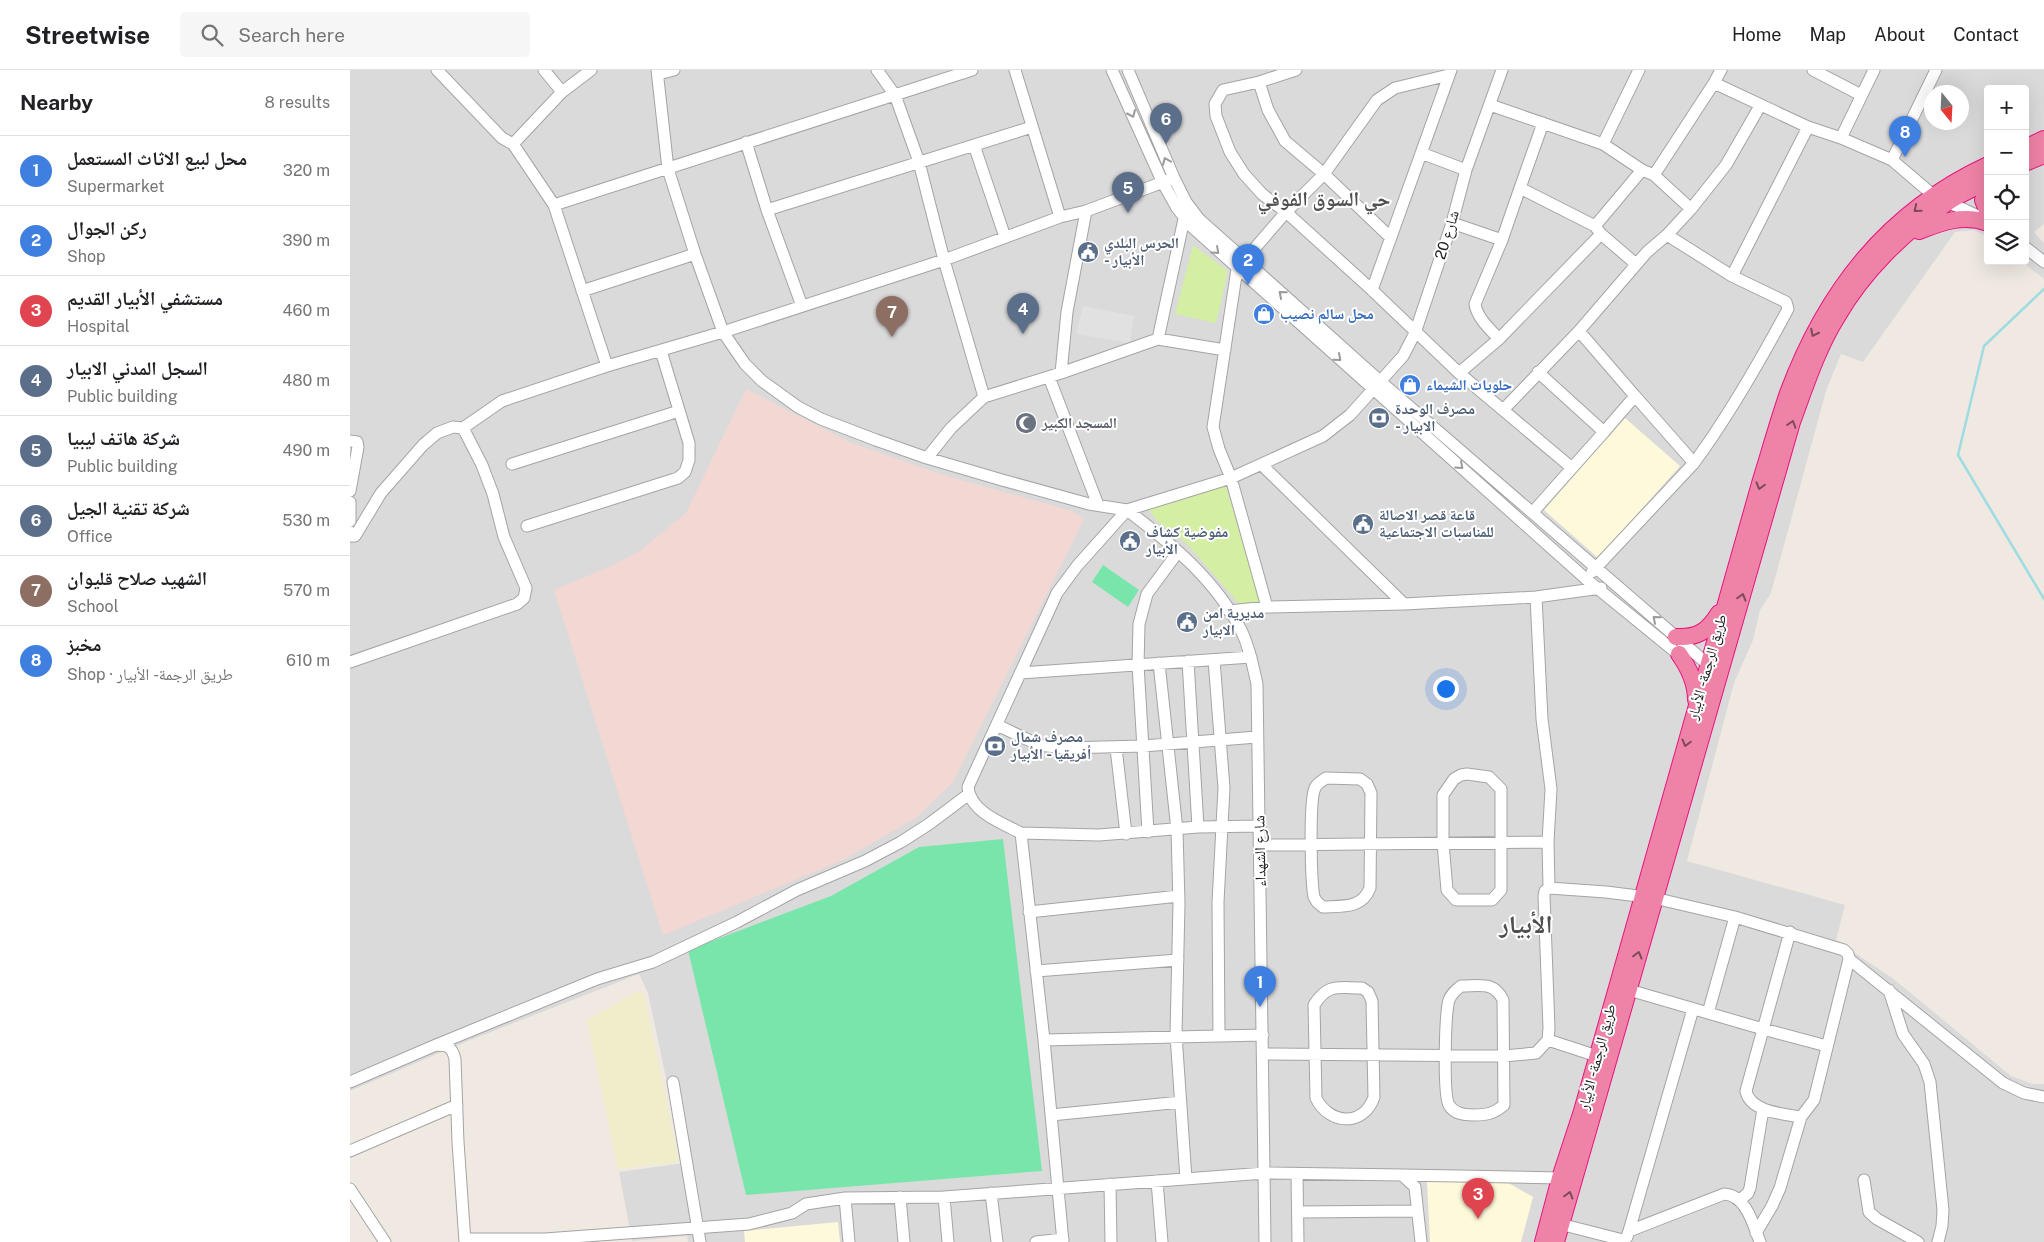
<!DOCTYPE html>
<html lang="en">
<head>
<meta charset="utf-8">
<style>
  :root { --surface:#fff; --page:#f6f6f6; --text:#202124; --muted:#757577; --line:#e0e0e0; --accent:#ca0020 }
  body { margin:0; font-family:"Public Sans","Noto Naskh Arabic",sans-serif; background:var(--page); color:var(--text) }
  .controls { position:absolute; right:15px; top:15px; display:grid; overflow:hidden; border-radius:5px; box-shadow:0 5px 20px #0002 }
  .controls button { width:45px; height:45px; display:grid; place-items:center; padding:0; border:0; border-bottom:1px solid var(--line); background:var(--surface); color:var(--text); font:25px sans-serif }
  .compass { position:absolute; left:1574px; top:15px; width:45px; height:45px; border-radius:50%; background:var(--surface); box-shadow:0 5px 20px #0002; rotate:162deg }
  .you { position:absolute; left:1095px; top:618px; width:18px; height:18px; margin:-12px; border:4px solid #fff; border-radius:50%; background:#1a73e8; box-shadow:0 0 0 8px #1a73e833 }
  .badge { display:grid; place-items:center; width:32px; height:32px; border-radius:50%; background:var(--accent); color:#fff; font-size:16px; font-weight:700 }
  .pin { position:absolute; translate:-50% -41px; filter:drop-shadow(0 1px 2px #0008) }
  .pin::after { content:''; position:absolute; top:26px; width:18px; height:15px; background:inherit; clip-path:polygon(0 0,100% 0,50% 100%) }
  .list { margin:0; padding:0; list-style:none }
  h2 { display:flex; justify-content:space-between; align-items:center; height:65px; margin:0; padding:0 20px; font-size:21px }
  h2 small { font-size:16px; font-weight:400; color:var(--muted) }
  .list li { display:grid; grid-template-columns:32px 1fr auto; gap:15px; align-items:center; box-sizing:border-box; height:70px; padding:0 20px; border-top:1px solid var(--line) }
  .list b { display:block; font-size:19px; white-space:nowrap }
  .list p { margin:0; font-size:16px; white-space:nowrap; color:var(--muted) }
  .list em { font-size:16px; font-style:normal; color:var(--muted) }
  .icon { flex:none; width:28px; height:28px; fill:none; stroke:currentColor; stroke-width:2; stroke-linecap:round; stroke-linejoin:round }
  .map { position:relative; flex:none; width:1694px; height:1172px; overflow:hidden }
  header { display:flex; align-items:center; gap:30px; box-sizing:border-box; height:70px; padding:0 25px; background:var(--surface); border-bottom:1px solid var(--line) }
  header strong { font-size:24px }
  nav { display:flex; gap:28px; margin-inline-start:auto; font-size:18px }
  .search { width:350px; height:45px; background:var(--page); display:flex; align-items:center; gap:12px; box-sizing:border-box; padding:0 18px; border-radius:5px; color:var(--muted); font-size:19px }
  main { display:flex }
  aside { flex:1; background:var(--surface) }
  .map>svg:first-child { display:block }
  .residential { fill:#dbdada; fill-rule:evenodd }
  .education { fill:#fff9db }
  .military { fill:#f3d7d3 }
  .farmland { fill:#f0edcb }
  .grass { fill:#d4eea3 }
  .pitch { fill:#78e6aa }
  .parking { fill:#e1e1e1 }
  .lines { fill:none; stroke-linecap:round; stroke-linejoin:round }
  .stream { stroke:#9edce1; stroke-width:2.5 }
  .minor-casing { stroke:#a4a4a4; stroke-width:13 }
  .highway-casing { stroke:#e7157f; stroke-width:18 }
  .minor { stroke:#fff; stroke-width:11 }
  .highway { stroke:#ee82a7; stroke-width:16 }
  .oneway { stroke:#999 }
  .oneway2 { stroke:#7b4a5b }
  .labels { text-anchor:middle; stroke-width:4; stroke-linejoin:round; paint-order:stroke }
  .street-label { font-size:15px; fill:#1d1d1d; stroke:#fff }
  .service-label { font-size:15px; font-weight:bold; fill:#4e5e75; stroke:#fff; text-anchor:start }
  .shop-label { font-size:15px; font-weight:bold; fill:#366cbe; stroke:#fff; text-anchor:start }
  .worship-label { font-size:15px; font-weight:bold; fill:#5b616d; stroke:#fff; text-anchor:start }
  .district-label { font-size:20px; font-weight:bold; fill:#505050; stroke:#fff }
  .town-label { font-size:25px; font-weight:bold; fill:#505050; stroke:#fff }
</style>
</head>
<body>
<header>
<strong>Streetwise</strong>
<div class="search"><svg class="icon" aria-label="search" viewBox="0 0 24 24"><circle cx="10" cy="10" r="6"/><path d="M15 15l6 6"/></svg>Search here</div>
<nav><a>Home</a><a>Map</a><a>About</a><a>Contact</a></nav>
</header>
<main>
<aside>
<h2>Nearby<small>8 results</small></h2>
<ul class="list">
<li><span class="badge" style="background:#3f7fe0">1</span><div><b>محل لبيع الاثاث المستعمل</b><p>Supermarket</p></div><em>320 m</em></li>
<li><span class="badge" style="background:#3f7fe0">2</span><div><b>ركن الجوال</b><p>Shop</p></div><em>390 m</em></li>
<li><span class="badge" style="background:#e0444e">3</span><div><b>مستشفي الأبيار القديم</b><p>Hospital</p></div><em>460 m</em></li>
<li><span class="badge" style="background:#5c6f8a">4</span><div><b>السجل المدني الابيار</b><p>Public building</p></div><em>480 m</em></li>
<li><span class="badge" style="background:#5c6f8a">5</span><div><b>شركة هاتف ليبيا</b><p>Public building</p></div><em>490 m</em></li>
<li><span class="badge" style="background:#5c6f8a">6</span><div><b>شركة تقنية الجيل</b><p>Office</p></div><em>530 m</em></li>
<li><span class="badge" style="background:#8d6e63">7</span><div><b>الشهيد صلاح قليوان</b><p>School</p></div><em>570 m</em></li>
<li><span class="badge" style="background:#3f7fe0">8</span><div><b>مخبز</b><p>Shop · طريق الرجمة - الأبيار</p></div><em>610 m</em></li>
</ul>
</aside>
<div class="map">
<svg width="1694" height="1172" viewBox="0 0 1694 1172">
  <rect width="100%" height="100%" fill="#efe9e2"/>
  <path class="residential" d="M 0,0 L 1694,0 L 1694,154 L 1684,162 L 1694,173 L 1694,209 L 1671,191 L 1675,191 L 1675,19 L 1638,19 L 1638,167 L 1624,160 L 1605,162 L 1513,292 L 1491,284 L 1476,321 L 1421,523 L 1410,540 L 1403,570 L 1384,613 L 1337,791 L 1495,835 L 1486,870 L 1545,910 L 1661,1006 L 1683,1014 L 1694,1014 L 1694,1172 L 338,1172 L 337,1166 L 282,1171 L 269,1102 L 334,1093 L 298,923 L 289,904 L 118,971 L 0,1021 ZM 1582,22 L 1612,22 L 1612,52 L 1582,52 Z"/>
  <path class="education" d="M 1275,348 L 1330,396 L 1248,488 L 1194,440 Z
    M 1155,1111 L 1183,1127 L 1171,1172 L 1080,1172 L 1077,1112 Z
    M 488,1152 L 490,1172 L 395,1172 L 394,1161 Z"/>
  <path class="military" d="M 396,319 L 499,372 L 593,405 L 722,441 L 734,449 L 603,712 L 567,747 L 493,790 L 313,865 L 204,520 L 259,497 L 290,481 L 336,443 Z"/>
  <path class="farmland" d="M 286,922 L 294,924 L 329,1092 L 268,1099 L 237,950 Z"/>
  <path class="grass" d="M 843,175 L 878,201 L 866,253 L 825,244 Z
    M 875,414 L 910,527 L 909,533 L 891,536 L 837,474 L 807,451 L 798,439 Z"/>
  <path class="pitch" d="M 753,495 L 789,520 L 778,537 L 742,512 Z
    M 653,769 L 692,1101 L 396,1125 L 338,880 L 481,826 L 569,777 Z"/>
  <path class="parking" d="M 733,236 L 784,246 L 780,273 L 726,264 Z"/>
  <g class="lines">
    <path class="stream" d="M 1694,219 L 1634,276 L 1608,385 L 1694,529"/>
    <g class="minor-casing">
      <path id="minor" d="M 87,0 L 152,68 L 163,74
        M 194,0 L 212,22
        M 241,0 L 212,22 L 163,74 L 204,135 L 257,296
        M 307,0 L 318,99 L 345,184 L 373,262 L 395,294 L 412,311 L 448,337 L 471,349 L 526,370 L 577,388 L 652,410 L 739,434 L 777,440 L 881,408 L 973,366 L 1000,345 L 1053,286 L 1065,263 L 1102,153 L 1116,100 L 1152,0
        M 527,0 L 545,25 L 569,92 L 594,190 L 634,327
        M 665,0 L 710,147
        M 762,0 L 813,113 L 827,138 L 842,157 L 1236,509 L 1333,588
        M 778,0 L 824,108 L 836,132 L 849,149 L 1030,311 L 1362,598
        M 946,0 L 909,12 L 873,20 L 865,34 L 866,46 L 880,82 L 894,104 L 912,124 L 936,142 L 1022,220 L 1109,303 L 1222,398 L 1254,362 L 1188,302
        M 1463,0 L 1511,25
        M 308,4 L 324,0
        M 909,12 L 918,40 L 935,71 L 974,104 L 1040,167
        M 1364,13 L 1371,0
        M 1140,35 L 1253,74 L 1292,100 L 1304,105 L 1364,13 L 1458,57 L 1491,68 L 1542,90 L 1583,125 L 1630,147
        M 1193,53 L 1170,118 L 1245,156 L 1251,164 L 1286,194
        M 1491,68 L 1524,0
        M 396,72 L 417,140 L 452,236
        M 1253,74 L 1289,0
        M 624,75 L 655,167
        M 1071,83 L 1116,100
        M 1542,90 L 1586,0
        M 1304,105 L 1341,139
        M 204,135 L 622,0
        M 417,140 L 682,57
        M 1102,153 L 1152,170
        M 1245,156 L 1292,100
        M 1317,165 L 1382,206 L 1458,57
        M 1675,177 L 1694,192
        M 1022,220 L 1101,0
        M 232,221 L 345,184
        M 1229,261 L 1285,326 L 1254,362
        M 808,269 L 834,149
        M 1149,269 L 1251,164
        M 711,303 L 717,242 L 736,141
        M 1109,303 L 1149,269 C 1140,259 1127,248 1125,234 L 1152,170 L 1170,118
        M 699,307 L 748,435
        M 1153,340 L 1229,261 L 1297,182 L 1317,165 L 1341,139 L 1376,95 L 1410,36
        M 0,371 L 7,372 L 8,377 L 0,421
        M 577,388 L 601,358 L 634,327 L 711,303 L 808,269 L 875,280
        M 1344,393 C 1380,344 1409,293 1438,239 L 1436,232 L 1382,206
        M 162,394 L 329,341
        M 912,395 L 1054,534
        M 0,432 L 0,451
        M 777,440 C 822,474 867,511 892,562 C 900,579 903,596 907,614 L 915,1172
        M 1183,442 L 1222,398
        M 177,456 L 328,408 L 335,402 L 339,390 L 339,373 L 311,281
        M 0,462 L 1,466 L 5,466 L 31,423 L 73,375 L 87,363 L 103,357 L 113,358 L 152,331 L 257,296 L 373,262 L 594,190 L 710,147 L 736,141 L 824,108
        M 1242,502 L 1344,393 L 1285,326
        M 1186,527 L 1192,649 L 1201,719 L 1198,772 L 1199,818
        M 917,537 L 1054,534 L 1186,527 L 1251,518
        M 879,541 L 917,537 L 881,408 L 869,379 L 863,357 L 887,199 L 936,142 L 974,104 L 1027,30 L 1045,18 L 1099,5
        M 864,590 L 874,718 L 868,832 L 869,966
        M 838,591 L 848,757
        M 0,592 L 167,534 L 174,528 L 176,518 L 154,467 L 143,424 L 132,395 L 113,358
        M 809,593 L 827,760 L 829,834 L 826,965 L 836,1109
        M 670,603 L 901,587
        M 647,655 L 689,675 L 714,678 L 793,676 L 907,667
        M 766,678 L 776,764
        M 1117,704 L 1139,707 L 1151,719 L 1151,820 L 1142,830 L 1106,830 L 1097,820 L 1093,773 L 1093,725 L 1104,709 L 1111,705 Z
        M 976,708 L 1010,709 L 1017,714 L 1021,723 L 1020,818 C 1012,839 992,836 973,837 L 967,832 L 964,827 C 961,811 959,730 965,718 C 967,713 972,711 976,708 Z
        M 798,762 L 788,595 L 789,554 L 797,524 L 828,482
        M 671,763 L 749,765 L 848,757 L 910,756
        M 910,775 L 1198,772
        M 679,842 L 829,826
        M 1440,862 L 1396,1021 C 1400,1042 1434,1044 1451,1047
        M 1499,889 L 1653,1013 L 1674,1023 L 1694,1027
        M 686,901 L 828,890
        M 1111,916 C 1130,916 1144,911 1153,930 L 1154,1035 C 1143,1044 1137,1045 1123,1045 C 1114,1045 1104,1044 1099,1035 C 1093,1025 1095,943 1099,930 C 1101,924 1106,920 1111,916 Z
        M 1012,918 L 1018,922 L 1022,931 L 1024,1027 C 1014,1057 979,1055 966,1028 L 964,935 C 978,913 988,918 1012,918 Z
        M 1279,920 L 1413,959 L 1477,976
        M 1539,920 L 1553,964 L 1574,994 L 1580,1012 L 1593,1140 L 1592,1156 L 1588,1172
        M 1358,943 L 1385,847
        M 694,970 L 913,965
        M 1198,970 L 1199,958 L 1194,826 L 1195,821 L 1199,818 L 1256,822 L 1304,828 L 1385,847 L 1494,880 L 1498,884 L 1499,889 L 1464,1030 L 1451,1047 L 1430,1118 L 1422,1136 L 1406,1163
        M 86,975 L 247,909 L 303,892 L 387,852 L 447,820 L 515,791 L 551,772 L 579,754 L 619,724
        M 914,984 L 1154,986 L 1186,983 L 1198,970 L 1247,986
        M 0,1012 L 86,975 C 98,975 102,977 105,989 L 108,1072 L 115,1172
        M 323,1012 L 350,1172
        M 701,1045 L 831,1032
        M 0,1081 L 107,1035
        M 947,1104 L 948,1172
        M 1052,1105 L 1210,1108
        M 1514,1110 L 1519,1142 L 1527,1149 L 1568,1172
        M 807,1111 L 812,1172
        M 760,1114 L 761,1172
        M 0,1119 L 35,1172
        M 641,1123 L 647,1172
        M 550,1127 L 554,1172
        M 594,1127 L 598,1172
        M 495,1128 L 499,1172
        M 1390,1130 L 1398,1123 L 1400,1118 L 1413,1039
        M 948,1142 L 1067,1141
        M 1206,1153 L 1273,1170 L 1277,1167 L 1279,1161 L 1374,1124 C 1396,1125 1403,1154 1410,1172
        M 1279,1161 L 1343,939
        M 115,1169 L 195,1169 L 399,1154 L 442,1143 L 456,1134 L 495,1128 L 594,1127 L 915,1103 L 1052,1105 L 1065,1117 L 1071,1172
        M 686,1172 L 713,1169
        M 713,1172 L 694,970 L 671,763 C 652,753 620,742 618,717 L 707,523 L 727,496 L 777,440"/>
    </g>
    <g class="highway-casing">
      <path id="highway" d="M 1675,78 L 1694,69
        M 1675,93 L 1694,85
        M 1638,116 L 1633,130 L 1638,143
        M 1569,161 C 1592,152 1613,144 1638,153
        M 1326,567 C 1348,568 1358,561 1369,543
        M 1329,584 C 1339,598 1346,612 1346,630
        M 1193,1172 L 1210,1108 L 1232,1041 L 1411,410 C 1420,381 1428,352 1438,323 C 1476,221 1537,142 1638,95
        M 1206,1172 L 1442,352 C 1455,317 1467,279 1487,247 C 1513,202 1554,161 1598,132 C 1610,124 1625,118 1638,110"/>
    </g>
    <use href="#minor" class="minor"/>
    <use href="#highway" class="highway"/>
  </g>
  <defs><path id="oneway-chevron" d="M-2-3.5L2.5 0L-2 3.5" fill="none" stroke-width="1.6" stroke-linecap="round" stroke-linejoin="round" transform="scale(1.25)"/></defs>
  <g class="oneway">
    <use href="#oneway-chevron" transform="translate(782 44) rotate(66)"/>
    <use href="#oneway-chevron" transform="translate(816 91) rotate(-113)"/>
    <use href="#oneway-chevron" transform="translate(866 181) rotate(42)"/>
    <use href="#oneway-chevron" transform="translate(932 224) rotate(-139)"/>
    <use href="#oneway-chevron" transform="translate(988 288) rotate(41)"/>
    <use href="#oneway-chevron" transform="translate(1110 396) rotate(42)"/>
    <use href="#oneway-chevron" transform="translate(1306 549) rotate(-139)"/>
  </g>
  <g class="oneway2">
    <use href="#oneway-chevron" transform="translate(1567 139) rotate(141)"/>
    <use href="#oneway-chevron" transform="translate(1464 263) rotate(117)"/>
    <use href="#oneway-chevron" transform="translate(1442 354) rotate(-72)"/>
    <use href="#oneway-chevron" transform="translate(1410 416) rotate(106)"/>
    <use href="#oneway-chevron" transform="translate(1392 527) rotate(-74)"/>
    <use href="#oneway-chevron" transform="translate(1336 673) rotate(105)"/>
    <use href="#oneway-chevron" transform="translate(1288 885) rotate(-75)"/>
    <use href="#oneway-chevron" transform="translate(1219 1125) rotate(-74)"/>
  </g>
  <defs>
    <g id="civic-disc" transform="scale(1.125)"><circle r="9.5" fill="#5c6f8a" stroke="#fff"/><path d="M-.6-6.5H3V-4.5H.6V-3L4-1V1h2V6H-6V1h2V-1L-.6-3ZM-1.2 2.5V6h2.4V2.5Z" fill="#fff"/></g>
    <g id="shop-disc" transform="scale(1.125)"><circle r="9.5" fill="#3f7fe0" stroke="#fff"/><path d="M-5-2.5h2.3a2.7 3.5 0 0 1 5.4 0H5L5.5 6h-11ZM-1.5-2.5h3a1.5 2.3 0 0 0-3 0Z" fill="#fff"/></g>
    <g id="bank-disc" transform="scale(1.125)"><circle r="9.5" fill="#5c6f8a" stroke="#fff"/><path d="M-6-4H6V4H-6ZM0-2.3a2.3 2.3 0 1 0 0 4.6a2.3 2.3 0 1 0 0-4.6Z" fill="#fff"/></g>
    <g id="mosque-disc" transform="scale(1.125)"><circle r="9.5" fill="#6b7280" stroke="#fff"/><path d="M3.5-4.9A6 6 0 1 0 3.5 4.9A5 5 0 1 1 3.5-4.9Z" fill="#fff"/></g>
  </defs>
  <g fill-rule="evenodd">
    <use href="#civic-disc" x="738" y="182"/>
    <use href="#shop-disc" x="914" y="244"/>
    <use href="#shop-disc" x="1060" y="315"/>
    <use href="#bank-disc" x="1029" y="348"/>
    <use href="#mosque-disc" x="676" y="353"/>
    <use href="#civic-disc" x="1013" y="454"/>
    <use href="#civic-disc" x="780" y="471"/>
    <use href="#civic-disc" x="837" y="552"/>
    <use href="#bank-disc" x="645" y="676"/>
  </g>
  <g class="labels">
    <g class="street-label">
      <text transform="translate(1097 165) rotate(-73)" y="5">شارع 20</text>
      <text transform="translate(1357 597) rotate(-74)" y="5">طريق الرجمة - الأبيار</text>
      <text transform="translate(910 781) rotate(-91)" y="5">شارع الشهداء</text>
      <text transform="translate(1247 987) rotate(-75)" y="5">طريق الرجمة - الأبيار</text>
    </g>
    <g class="service-label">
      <text x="754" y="178">الحرس البلدي<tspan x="754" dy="17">- الأبيار</tspan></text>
      <text x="1045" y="344">مصرف الوحدة<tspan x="1045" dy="17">- الابيار</tspan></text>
      <text x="1029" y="450">قاعة قصر الاصالة<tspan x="1029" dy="17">للمناسبات الاجتماعية</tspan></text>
      <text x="796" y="467">مفوضية كشاف<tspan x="796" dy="17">الأبيار</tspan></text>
      <text x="853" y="548">مديرية امن<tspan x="853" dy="17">الابيار</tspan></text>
      <text x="661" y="672">مصرف شمال<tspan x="661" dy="17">أفريقيا - الأبيار</tspan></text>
    </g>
    <g class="shop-label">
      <text x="930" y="249">محل سالم نصيب</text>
      <text x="1076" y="320">حلويات الشيماء</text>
    </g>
    <g class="worship-label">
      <text x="692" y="358">المسجد الكبير</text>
    </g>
    <g class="district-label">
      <text x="974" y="136">حي السوق الفوفي</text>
    </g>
    <g class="town-label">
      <text x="1176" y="863">الأبيار</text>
    </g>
  </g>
</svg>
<div class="controls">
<button>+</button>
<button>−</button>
<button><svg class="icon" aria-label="locate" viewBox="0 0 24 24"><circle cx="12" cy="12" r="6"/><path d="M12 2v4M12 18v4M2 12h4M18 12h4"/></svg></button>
<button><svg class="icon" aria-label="layers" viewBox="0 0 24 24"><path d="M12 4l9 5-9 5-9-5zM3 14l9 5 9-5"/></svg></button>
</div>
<svg class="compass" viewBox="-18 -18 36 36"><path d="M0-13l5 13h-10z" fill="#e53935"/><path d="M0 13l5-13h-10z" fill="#757577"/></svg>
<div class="you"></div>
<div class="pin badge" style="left:910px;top:937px;background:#3f7fe0">1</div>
<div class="pin badge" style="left:898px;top:215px;background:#3f7fe0">2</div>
<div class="pin badge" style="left:1128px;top:1149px;background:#e0444e">3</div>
<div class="pin badge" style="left:673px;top:264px;background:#5c6f8a">4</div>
<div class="pin badge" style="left:778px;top:143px;background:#5c6f8a">5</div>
<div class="pin badge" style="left:816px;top:74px;background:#5c6f8a">6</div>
<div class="pin badge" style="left:542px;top:267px;background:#8d6e63">7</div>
<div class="pin badge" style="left:1555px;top:87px;background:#3f7fe0">8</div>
</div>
</main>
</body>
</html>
